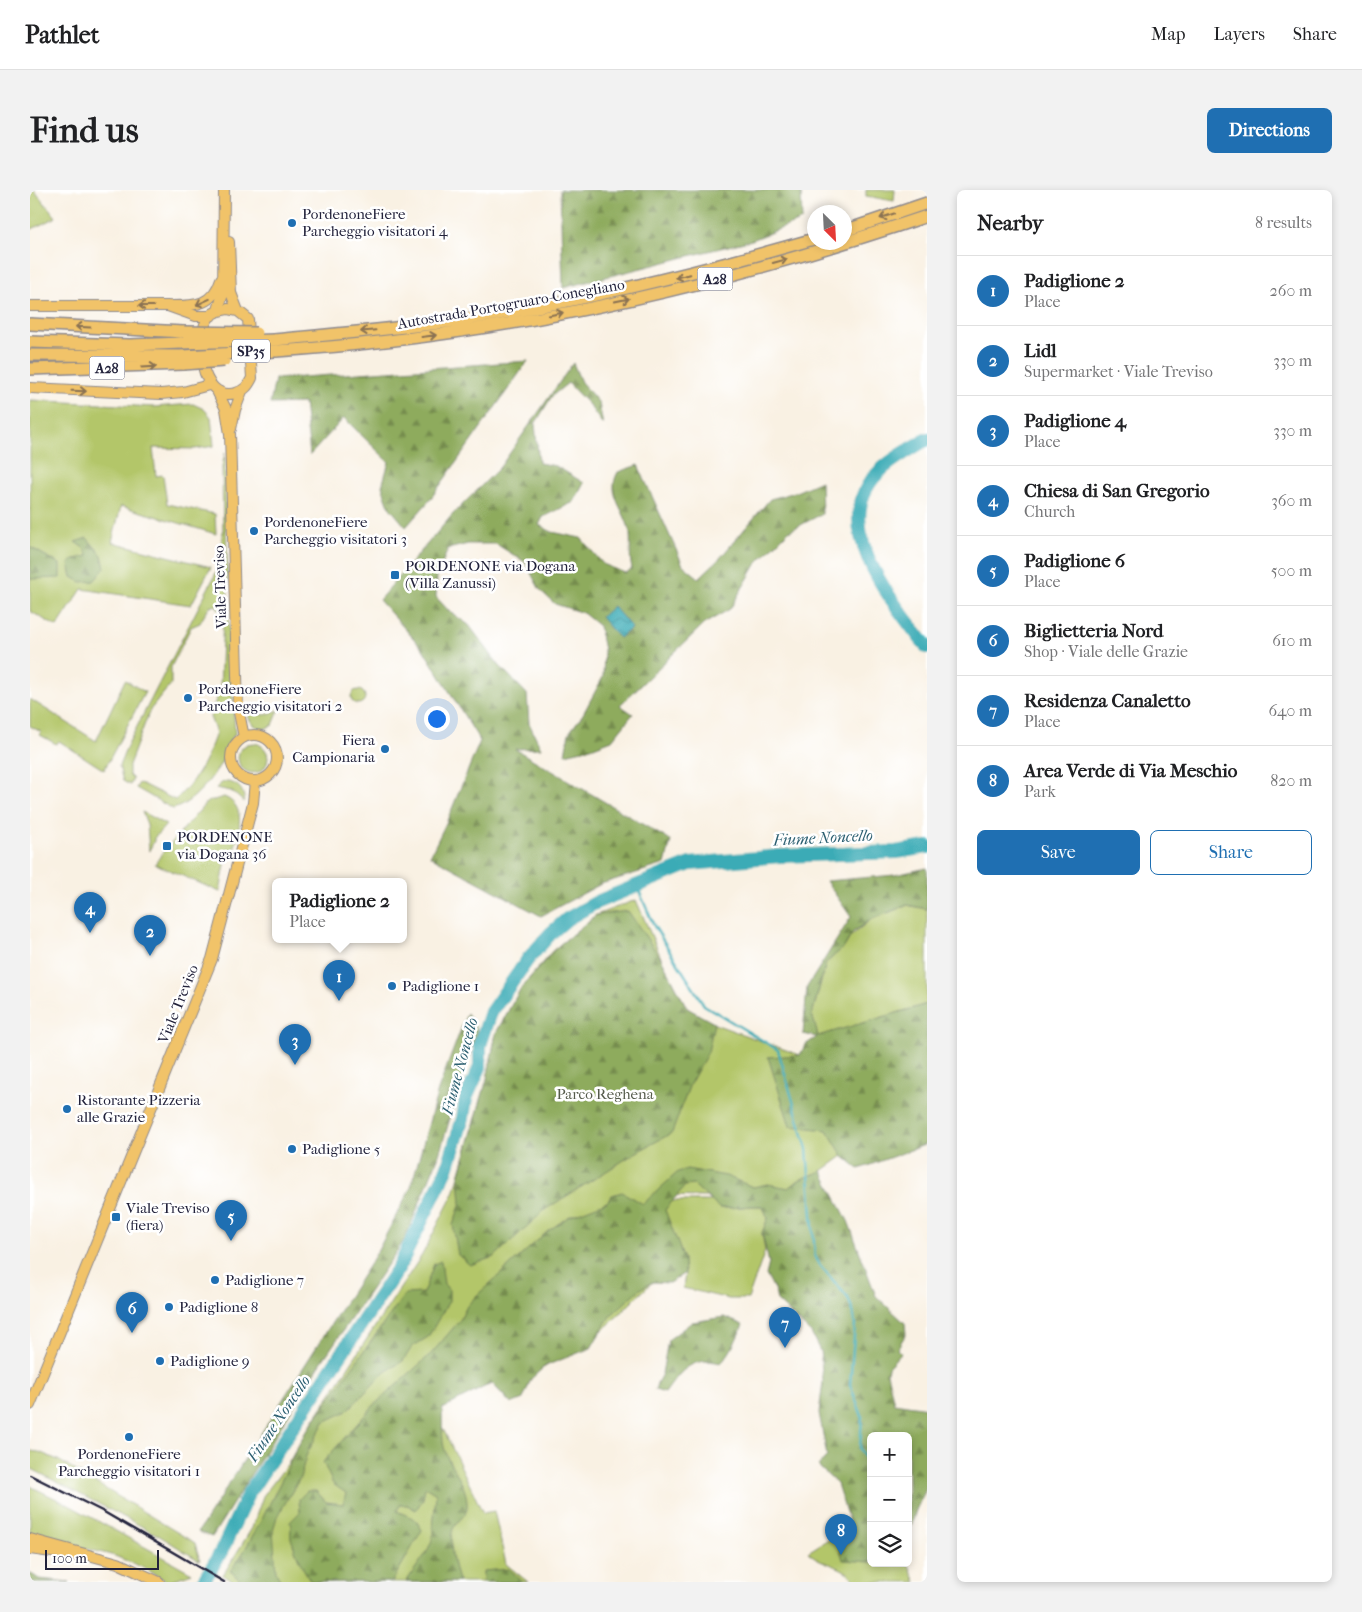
<!DOCTYPE html>
<html lang="en">
<head>
<meta charset="utf-8">
<style>
  :root { --surface:#fff; --page:#f2f2f2; --text:#202124; --muted:#757577; --line:#e0e0e0; --accent:#1f6fb2 }
  body { margin:0; font-family:"IM FELL French Canon",serif; background:var(--page); color:var(--text) }
  .controls { position:absolute; right:15px; bottom:15px; display:grid; overflow:hidden; border-radius:8px; box-shadow:0 2px 8px #0003 }
  .controls button { width:45px; height:45px; display:grid; place-items:center; padding:0; border:0; border-bottom:1px solid var(--line); background:var(--surface); color:var(--text); font:25px sans-serif }
  .compass { position:absolute; left:777px; top:15px; width:45px; height:45px; border-radius:50%; background:var(--surface); box-shadow:0 2px 8px #0003; rotate:156deg }
  .scale { position:absolute; left:15px; bottom:12px; width:114px; box-sizing:border-box; padding-left:5px; border:2px solid #22223b; border-top:0; font-size:14px; line-height:18px; white-space:nowrap; color:#22223b; -webkit-text-stroke:4px #fff; paint-order:stroke }
  .you { position:absolute; left:406px; top:528px; width:18px; height:18px; margin:-12px; border:4px solid #fff; border-radius:50%; background:#1a73e8; box-shadow:0 0 0 8px #1a73e833 }
  .badge { display:grid; place-items:center; width:32px; height:32px; border-radius:50%; background:var(--accent); color:#fff; font-size:16px; font-weight:700 }
  .pin { position:absolute; translate:-50% -41px; filter:drop-shadow(0 1px 2px #0008) }
  .pin::after { content:''; position:absolute; top:26px; width:18px; height:15px; background:inherit; clip-path:polygon(0 0,100% 0,50% 100%) }
  .popup { position:absolute; left:242px; top:688px; width:135px; height:65px; box-sizing:border-box; display:grid; place-content:center; border-radius:8px; background:var(--surface); filter:drop-shadow(0 1px 4px #0005); font-size:16px; white-space:nowrap; color:var(--muted) }
  .popup b { font-size:19px; color:var(--text) }
  .popup::after { content:''; position:absolute; left:50%; top:100%; margin-left:-10px; border:10px solid transparent; border-top-color:var(--surface) }
  .list { margin:0; padding:0; list-style:none }
  h2 { display:flex; justify-content:space-between; align-items:center; height:65px; margin:0; padding:0 20px; font-size:21px }
  h2 small { font-size:16px; font-weight:400; color:var(--muted) }
  .list li { display:grid; grid-template-columns:32px 1fr auto; gap:15px; align-items:center; box-sizing:border-box; height:70px; padding:0 20px; border-top:1px solid var(--line) }
  .list b { display:block; font-size:19px; white-space:nowrap }
  .list p { margin:0; font-size:16px; white-space:nowrap; color:var(--muted) }
  .list em { font-size:16px; font-style:normal; color:var(--muted) }
  .actions { display:flex; gap:10px; padding:15px 20px }
  .actions a { flex:1; padding:11px 0; border:1px solid var(--accent); border-radius:8px; text-align:center; font-size:18px; color:var(--accent) }
  .actions .main { background:var(--accent); color:#fff }
  .icon { flex:none; width:28px; height:28px; fill:none; stroke:currentColor; stroke-width:2; stroke-linecap:round; stroke-linejoin:round }
  .map { position:relative; flex:none; width:897px; height:1392px; overflow:hidden; border-radius:8px }
  header { display:flex; align-items:center; gap:30px; box-sizing:border-box; height:70px; padding:0 25px; background:var(--surface); border-bottom:1px solid var(--line) }
  header strong { font-size:24px }
  nav { display:flex; gap:28px; margin-inline-start:auto; font-size:18px }
  .intro { display:flex; align-items:center; justify-content:space-between; box-sizing:border-box; height:120px; padding:0 30px }
  h1 { margin:0; font-size:35px }
  .button { padding:12px 22px; border-radius:8px; background:var(--accent); color:#fff; font-size:18px; font-weight:700 }
  main { display:flex; gap:30px; padding:0 30px }
  aside { flex:1; background:var(--surface); border-radius:8px; box-shadow:0 2px 8px #0003 }
  .map>svg:first-child { display:block }
  .green { fill:#b3c669; stroke:#6a7452 }
  .forest { fill:url(#forest-firs); stroke:#58664c }
  .water { fill:url(#water-waves); stroke:#2e6678 }
  .lines { fill:none; stroke-linecap:round; stroke-linejoin:round }
  .stream { stroke:#3aabb6; stroke-width:2.5 }
  .river { stroke:#3aabb6; stroke-width:14 }
  .major-casing { stroke:#8e8a8f; stroke-width:12 }
  .highway-casing { stroke:#8e8a8f; stroke-width:14 }
  .major { stroke:#f1c369; stroke-width:10 }
  .highway { stroke:#f1c369; stroke-width:11 }
  .rail { stroke:#22223b; stroke-width:2.5 }
  .highway-bridge-casing { stroke:#8e8a8f; stroke-width:14; stroke-linecap:butt }
  .highway-bridge { stroke:#f1c369; stroke-width:11 }
  .oneway { stroke:#8a7252 }
  .poi-dot { fill:#1f6fb2; stroke:#fff; stroke-width:2 }
  .labels { text-anchor:middle; stroke-width:5; stroke-linejoin:round; paint-order:stroke }
  .shield { fill:#fff; stroke:#646476; stroke-width:1 }
  .shield-label { font-size:14px; font-weight:bold; fill:#22223b }
  .poi-label { font-size:15px; fill:#22223b; stroke:#fff; text-anchor:start }
  .street-label { font-size:15px; fill:#22223b; stroke:#fff }
  .park-label { font-size:15px; fill:#555b4b; stroke:#fff }
  .water-label { font-size:16px; font-style:italic; fill:#2d6072; stroke:#fff }
</style>
</head>
<body>
<header>
<strong>Pathlet</strong>
<nav><a>Map</a><a>Layers</a><a>Share</a></nav>
</header>
<div class="intro"><h1>Find us</h1><a class="button">Directions</a></div>
<main>
<div class="map">
<svg width="897" height="1392" viewBox="0 0 897 1392">
  <defs>
    <pattern id="forest-firs" width="22" height="20" patternUnits="userSpaceOnUse" patternTransform="scale(1.25)"><rect width="22" height="20" fill="#8eab5d"/><path d="M5 1l3.5 6h-7zM16 11l3.5 6h-7z" fill="#748b4e"/></pattern>
    <pattern id="water-waves" width="16" height="10" patternUnits="userSpaceOnUse" patternTransform="scale(1.25)"><rect width="16" height="10" fill="#3aabb6"/><path d="M0 5q4-4 8 0t8 0" fill="none" stroke="#308b95"/></pattern>
  </defs>
  <rect width="100%" height="100%" fill="#fff"/>
  <filter id="ink" filterUnits="userSpaceOnUse"><feTurbulence type="fractalNoise" baseFrequency=".02" numOctaves="2"/><feDisplacementMap in="SourceGraphic" scale="10" xChannelSelector="R" yChannelSelector="G"/><feConvolveMatrix kernelMatrix="1 2 1 2 8 2 1 2 1" color-interpolation-filters="sRGB"/></filter>
  <filter id="wash" filterUnits="userSpaceOnUse"><feTurbulence type="fractalNoise" baseFrequency=".0096" numOctaves="4" result="noise"/><feDisplacementMap in="SourceGraphic" scale="20" xChannelSelector="R" yChannelSelector="G"/><feGaussianBlur stdDeviation="1.12" result="paint"/><feColorMatrix in="noise" values="0 0 0 0 0 0 0 0 0 0 0 0 0 0 0 0 0 1.4 0 .05"/><feComposite in="paint" operator="in"/></filter>
  <g filter="url(#wash)">
    <rect width="100%" height="100%" fill="#f9f1e3"/>
    <path class="green" d="M 0,0 L 4,0 L 26,27 L 0,40 Z
      M 836,0 L 865,0 L 864,11 L 836,6 Z
      M 0,210 L 124,217 L 163,214 L 174,219 L 181,227 L 184,256 L 165,259 L 123,258 L 126,286 L 133,285 L 137,314 L 185,324 L 186,344 L 91,316 L 82,352 L 181,377 L 161,415 L 52,399 L 27,437 L 0,421 Z
      M 195,263 L 198,422 L 205,544 C 202,548 198,553 196,558 C 194,563 194,569 191,573 C 181,590 162,614 143,619 L 106,598 L 109,593 L 112,594 L 145,610 C 167,589 176,571 186,543 L 180,527 L 190,498 L 193,426 L 186,415 L 179,417 L 170,433 L 161,437 L 141,477 L 141,494 L 120,520 L 99,575 L 99,585 L 103,589 L 100,595 L 93,591 L 89,576 L 98,554 L 187,381 L 193,342 L 192,276 Z
      M 95,490 L 115,502 L 74,580 L 29,551 L 26,554 L 10,545 L 11,542 L 0,536 L 0,509 L 66,551 Z
      M321 507a7 7 0 1 1 14 0a7 7 0 1 1-14 0Z
      M 249,520 L 243,535 L 234,539 C 225,538 218,531 217,521 L 235,525 Z
      M208 568a15 15 0 1 1 30 0a15 15 0 1 1-30 0Z
      M 193,592 C 206,591 215,599 214,612 L 201,601 L 186,598 Z
      M 194,607 C 217,616 209,641 204,660 L 198,659 L 190,702 L 125,674 L 131,665 L 177,612 Z
      M 112,622 L 136,635 L 124,648 L 124,651 L 119,661 L 117,634 Z
      M 606,710 L 632,770 L 657,818 L 679,832 L 770,865 L 813,966 L 792,981 L 769,990 L 746,1009 L 637,1006 L 635,1019 L 643,1011 L 683,1011 L 689,1018 C 704,1019 717,1015 732,1016 L 738,1028 L 732,1043 L 735,1061 L 718,1109 L 699,1109 L 653,1098 L 655,1083 L 635,1021 L 641,1074 L 570,1143 L 510,1180 L 417,1208 L 408,1228 L 453,1323 L 464,1321 L 476,1374 L 498,1392 L 204,1392 L 193,1385 L 222,1338 L 233,1306 L 259,1272 L 275,1243 L 392,1065 L 424,1003 L 457,889 L 466,843 L 491,798 L 522,761 L 566,725 Z
      M 877,715 L 897,719 L 897,814 L 787,847 L 782,825 L 796,773 L 815,756 L 821,746 L 840,730 Z
      M 0,1261 L 9,1262 L 28,1270 L 165,1353 L 170,1371 L 128,1345 L 0,1278 Z
      M 0,1296 L 37,1314 L 162,1383 L 138,1392 L 116,1379 L 85,1366 L 0,1344 Z
      M 822,1334 L 841,1346 L 841,1373 L 878,1373 L 886,1392 L 826,1392 C 815,1374 793,1376 778,1362 Z"/>
    <path class="forest" d="M 530,0 L 771,0 L 772,30 L 722,50 L 533,98 Z
      M 498,171 L 399,311 L 376,337 L 360,318 L 352,296 L 359,272 L 314,228 L 280,265 L 274,213 L 240,214 L 245,189 Z
      M 543,173 L 551,192 L 569,213 L 573,235 L 559,215 L 538,193 L 522,206 L 505,234 L 509,273 L 526,276 L 554,293 L 544,312 L 513,327 L 509,335 L 522,342 L 551,348 L 573,374 L 595,383 L 602,379 C 599,367 601,356 600,344 C 597,321 575,305 588,282 L 608,275 L 653,375 L 669,388 L 690,368 L 740,309 L 766,302 L 791,291 L 792,324 L 759,341 L 727,373 L 700,419 L 674,434 L 590,515 L 603,524 L 582,550 L 561,558 L 535,564 L 539,543 L 553,524 L 573,487 L 574,460 L 569,436 L 553,423 L 525,414 L 510,400 L 495,372 L 466,354 L 438,354 L 418,359 L 407,386 L 406,407 L 419,421 L 439,435 L 469,475 L 497,504 L 499,533 L 511,558 L 485,559 L 641,651 L 635,674 L 571,694 L 511,726 L 400,666 L 416,633 L 450,551 L 393,459 L 349,410 L 423,324 L 470,277 Z
      M 57,348 L 72,365 L 75,378 L 64,391 L 51,392 L 42,387 L 39,374 L 44,369 L 58,366 L 55,359 L 45,352 Z
      M 0,357 L 30,374 L 30,388 L 0,389 Z
      M 897,678 L 897,719 L 877,715 L 840,730 L 822,743 L 815,756 L 796,773 L 782,824 L 788,846 L 897,814 L 897,954 L 829,979 L 813,966 L 797,940 L 760,936 L 738,867 L 770,865 L 775,855 L 787,847 L 773,844 L 777,797 L 821,727 L 796,691 L 865,685 Z
      M 598,721 L 632,770 L 657,818 L 684,833 L 678,862 L 660,894 L 642,943 L 607,962 L 516,1019 L 464,1067 L 440,1075 L 428,1065 L 423,1035 L 431,1013 L 429,987 L 457,889 L 466,843 L 491,798 L 528,756 L 566,725 Z
      M 437,823 L 447,840 L 408,968 L 375,1049 L 289,1176 L 182,1347 L 168,1342 L 346,1064 L 381,997 L 408,900 Z
      M 657,979 L 696,986 L 723,997 L 738,994 L 759,998 L 769,990 L 792,981 L 818,1031 L 846,1106 L 875,1133 L 876,1144 L 867,1159 L 871,1163 L 858,1177 L 857,1183 L 864,1213 L 897,1218 L 897,1297 L 886,1320 L 878,1347 L 878,1246 L 841,1246 L 841,1372 L 813,1370 L 808,1351 L 822,1341 L 807,1294 L 788,1276 L 797,1266 L 789,1223 L 793,1191 L 790,1161 L 781,1143 L 747,1111 L 745,1101 L 736,1085 L 739,1073 L 732,1043 L 738,1028 L 732,1016 C 717,1015 704,1019 689,1018 L 664,995 L 655,996 L 635,1020 L 654,1069 L 655,1083 L 639,1093 L 622,1092 L 609,1100 L 580,1126 L 561,1158 L 515,1176 L 501,1189 L 493,1209 L 481,1214 L 462,1193 L 412,1219 C 413,1232 411,1249 415,1261 C 421,1280 437,1293 437,1314 C 438,1326 428,1329 423,1339 C 418,1350 424,1381 429,1392 L 376,1392 L 397,1362 L 402,1350 L 406,1304 L 395,1297 L 393,1309 L 386,1320 L 377,1315 L 370,1315 L 367,1321 L 385,1329 L 392,1340 L 362,1392 L 283,1392 L 280,1390 C 271,1376 266,1364 261,1348 C 260,1343 262,1338 260,1332 L 270,1322 L 269,1309 L 277,1301 L 286,1301 L 296,1312 L 313,1314 L 316,1303 L 303,1294 L 293,1272 L 344,1215 L 401,1164 L 430,1130 L 437,1116 L 445,1107 L 518,1041 L 538,1027 L 577,1012 L 582,1005 L 592,1002 L 613,1014 L 648,982 Z
      M 411,1071 L 414,1094 L 419,1100 L 419,1111 L 398,1147 L 382,1157 L 373,1171 L 355,1182 L 317,1221 L 294,1232 L 276,1266 L 270,1288 L 247,1327 L 243,1340 L 246,1381 L 251,1392 L 213,1392 L 200,1381 L 213,1363 L 233,1327 L 275,1243 L 375,1104 L 393,1103 L 404,1074 Z
      M 694,1127 L 713,1135 C 706,1149 702,1162 691,1173 C 661,1166 651,1181 635,1203 L 625,1200 L 627,1193 L 632,1184 L 638,1150 L 662,1132 Z
      M 479,1379 L 493,1392 L 453,1392 L 453,1381 Z
      M 0,1383 L 9,1389 L 40,1392 L 0,1392 Z"/>
    <path class="water" d="M 583,416 L 602,438 L 589,448 L 571,427 Z"/>
    <g class="lines">
      <path class="stream" d="M 607,696 L 624,736 L 674,815 L 748,860 L 777,959 L 785,1066 L 790,1075 L 818,1108 L 823,1121 L 825,1134 L 820,1195 L 832,1226 L 830,1259 L 841,1279"/>
      <path class="river" d="M 897,249 C 881,259 860,270 847,284 C 797,336 864,414 897,457
        M 173,1392 L 191,1362 L 218,1304 L 369,1077 L 417,979 L 433,928 L 436,908 L 450,877 L 450,855 L 461,822 L 498,769 L 521,743 L 537,729 L 567,712 L 660,674 L 750,666 L 866,662 L 897,657"/>
    </g>
  </g>
  <g filter="url(#ink)">
    <g class="lines">
      <g class="major-casing">
        <path id="major" d="M 199,52 L 201,103 L 208,121
          M 0,116 L 138,116 L 166,126 L 181,126
          M 142,116 C 166,116 183,115 191,89
          M 198,119 L 208,121 L 218,129 L 222,188 C 218,196 215,200 206,203 C 169,213 163,145 180,126 C 185,121 191,120 198,119 Z
          M 188,120 L 193,104 L 194,0
          M 0,198 L 131,204 L 153,202 L 179,195
          M 187,201 L 196,219 L 200,244 L 208,518 L 214,547
          M 201,239 L 205,220 L 212,201
          M201 568a23 23 0 1 1 46 0a23 23 0 1 1-46 0Z
          M 0,1215 L 182,769 L 223,613 L 225,591
          M 0,1349 L 88,1373 L 129,1392
          M 0,1359 L 51,1366"/>
      </g>
      <g class="highway-casing">
        <path id="highway" d="M 814,41 L 897,13
          M 0,134 L 154,142
          M 244,150 C 305,144 365,139 425,131 C 547,113 666,83 784,49
          M 0,152 L 100,155 L 152,153
          M 246,161 C 467,147 687,97 897,26
          M 0,165 L 153,166
          M 0,179 L 154,174"/>
      </g>
      <use href="#major" class="major"/>
      <use href="#highway" class="highway"/>
      <path class="rail" d="M 0,1285 L 74,1322 L 194,1392"/>
      <g class="highway-bridge-casing">
        <path id="highway-bridge" d="M 154,142 L 226,143
          M 152,153 L 244,150
          M 153,166 L 246,161
          M 154,174 L 194,171"/>
      </g>
      <use href="#highway-bridge" class="highway-bridge"/>
    </g>
    <defs><path id="oneway-shaft" d="M-6 0H5M1.5-3L5.5 0L1.5 3" fill="none" stroke-width="1.6" stroke-linecap="round" stroke-linejoin="round" transform="scale(1.25)"/></defs>
    <g class="oneway">
      <use href="#oneway-shaft" transform="translate(857 26) rotate(161)"/>
      <use href="#oneway-shaft" transform="translate(750 71) rotate(-15)"/>
      <use href="#oneway-shaft" transform="translate(653 86) rotate(167)"/>
      <use href="#oneway-shaft" transform="translate(592 110) rotate(-12)"/>
      <use href="#oneway-shaft" transform="translate(173 112) rotate(156)"/>
      <use href="#oneway-shaft" transform="translate(116 116) rotate(180)"/>
      <use href="#oneway-shaft" transform="translate(526 124) rotate(-11)"/>
      <use href="#oneway-shaft" transform="translate(53 137) rotate(-177)"/>
      <use href="#oneway-shaft" transform="translate(338 141) rotate(175)"/>
      <use href="#oneway-shaft" transform="translate(399 146) rotate(-7)"/>
      <use href="#oneway-shaft" transform="translate(119 177) rotate(-3)"/>
      <use href="#oneway-shaft" transform="translate(49 201) rotate(2)"/>
    </g>
  </g>
  <g class="poi-dot">
    <circle cx="262" cy="33" r="5"/>
    <circle cx="224" cy="341" r="5"/>
    <rect x="360" y="380" width="10" height="10" rx="2.5"/>
    <circle cx="158" cy="508" r="5"/>
    <circle cx="355" cy="559" r="5"/>
    <rect x="132" y="651" width="10" height="10" rx="2.5"/>
    <circle cx="362" cy="796" r="5"/>
    <circle cx="37" cy="919" r="5"/>
    <circle cx="262" cy="959" r="5"/>
    <rect x="81" y="1022" width="10" height="10" rx="2.5"/>
    <circle cx="185" cy="1090" r="5"/>
    <circle cx="139" cy="1117" r="5"/>
    <circle cx="130" cy="1171" r="5"/>
    <circle cx="99" cy="1247" r="5"/>
  </g>
  <g class="labels">
    <g class="shield">
      <rect x="667.5" y="77.5" width="35" height="23" rx="4"/>
      <rect x="202" y="149.5" width="38" height="23" rx="4"/>
      <rect x="59.5" y="166.5" width="35" height="23" rx="4"/>
    </g>
    <g class="shield-label">
      <text x="685" y="94">A28</text>
      <text x="221" y="166">SP35</text>
      <text x="77" y="183">A28</text>
    </g>
    <g class="poi-label">
      <text x="272" y="29">PordenoneFiere<tspan x="272" dy="17">Parcheggio visitatori 4</tspan></text>
      <text x="234" y="337">PordenoneFiere<tspan x="234" dy="17">Parcheggio visitatori 3</tspan></text>
      <text x="375" y="381">PORDENONE via Dogana<tspan x="375" dy="17">(Villa Zanussi)</tspan></text>
      <text x="168" y="504">PordenoneFiere<tspan x="168" dy="17">Parcheggio visitatori 2</tspan></text>
      <text x="345" y="555" text-anchor="end">Fiera<tspan x="345" dy="17">Campionaria</tspan></text>
      <text x="147" y="652">PORDENONE<tspan x="147" dy="17">via Dogana 36</tspan></text>
      <text x="372" y="801">Padiglione 1</text>
      <text x="47" y="915">Ristorante Pizzeria<tspan x="47" dy="17">alle Grazie</tspan></text>
      <text x="272" y="964">Padiglione 5</text>
      <text x="96" y="1023">Viale Treviso<tspan x="96" dy="17">(fiera)</tspan></text>
      <text x="195" y="1095">Padiglione 7</text>
      <text x="149" y="1122">Padiglione 8</text>
      <text x="140" y="1176">Padiglione 9</text>
      <text x="99" y="1269" text-anchor="middle">PordenoneFiere<tspan x="99" dy="17">Parcheggio visitatori 1</tspan></text>
    </g>
    <g class="street-label">
      <text transform="translate(481 114) rotate(-10)" y="5">Autostrada Portogruaro-Conegliano</text>
      <text transform="translate(190 397) rotate(-92)" y="5">Viale Treviso</text>
      <text transform="translate(148 814) rotate(-68)" y="5">Viale Treviso</text>
    </g>
    <g class="park-label">
      <text x="575" y="909">Parco Reghena</text>
    </g>
    <g class="water-label">
      <text transform="translate(793 647) rotate(-3)" y="6">Fiume Noncello</text>
      <text transform="translate(429 876) rotate(-75)" y="6">Fiume Noncello</text>
      <text transform="translate(248 1228) rotate(-56)" y="6">Fiume Noncello</text>
    </g>
  </g>
</svg>
<div class="controls">
<button>+</button>
<button>−</button>
<button><svg class="icon" aria-label="layers" viewBox="0 0 24 24"><path d="M12 4l9 5-9 5-9-5zM3 14l9 5 9-5"/></svg></button>
</div>
<svg class="compass" viewBox="-18 -18 36 36"><path d="M0-13l5 13h-10z" fill="#e53935"/><path d="M0 13l5-13h-10z" fill="#757577"/></svg>
<div class="scale">100 m</div>
<div class="you"></div>
<div class="pin badge" style="left:309px;top:811px">1</div>
<div class="popup"><b>Padiglione 2</b>Place</div>
<div class="pin badge" style="left:120px;top:766px">2</div>
<div class="pin badge" style="left:265px;top:875px">3</div>
<div class="pin badge" style="left:60px;top:743px">4</div>
<div class="pin badge" style="left:201px;top:1051px">5</div>
<div class="pin badge" style="left:102px;top:1143px">6</div>
<div class="pin badge" style="left:755px;top:1158px">7</div>
<div class="pin badge" style="left:811px;top:1365px">8</div>
</div>
<aside>
<h2>Nearby<small>8 results</small></h2>
<ul class="list">
<li><span class="badge">1</span><div><b>Padiglione 2</b><p>Place</p></div><em>260 m</em></li>
<li><span class="badge">2</span><div><b>Lidl</b><p>Supermarket · Viale Treviso</p></div><em>330 m</em></li>
<li><span class="badge">3</span><div><b>Padiglione 4</b><p>Place</p></div><em>330 m</em></li>
<li><span class="badge">4</span><div><b>Chiesa di San Gregorio</b><p>Church</p></div><em>360 m</em></li>
<li><span class="badge">5</span><div><b>Padiglione 6</b><p>Place</p></div><em>500 m</em></li>
<li><span class="badge">6</span><div><b>Biglietteria Nord</b><p>Shop · Viale delle Grazie</p></div><em>610 m</em></li>
<li><span class="badge">7</span><div><b>Residenza Canaletto</b><p>Place</p></div><em>640 m</em></li>
<li><span class="badge">8</span><div><b>Area Verde di Via Meschio</b><p>Park</p></div><em>820 m</em></li>
</ul>
<div class="actions"><a class="main">Save</a><a>Share</a></div>
</aside>
</main>
</body>
</html>
